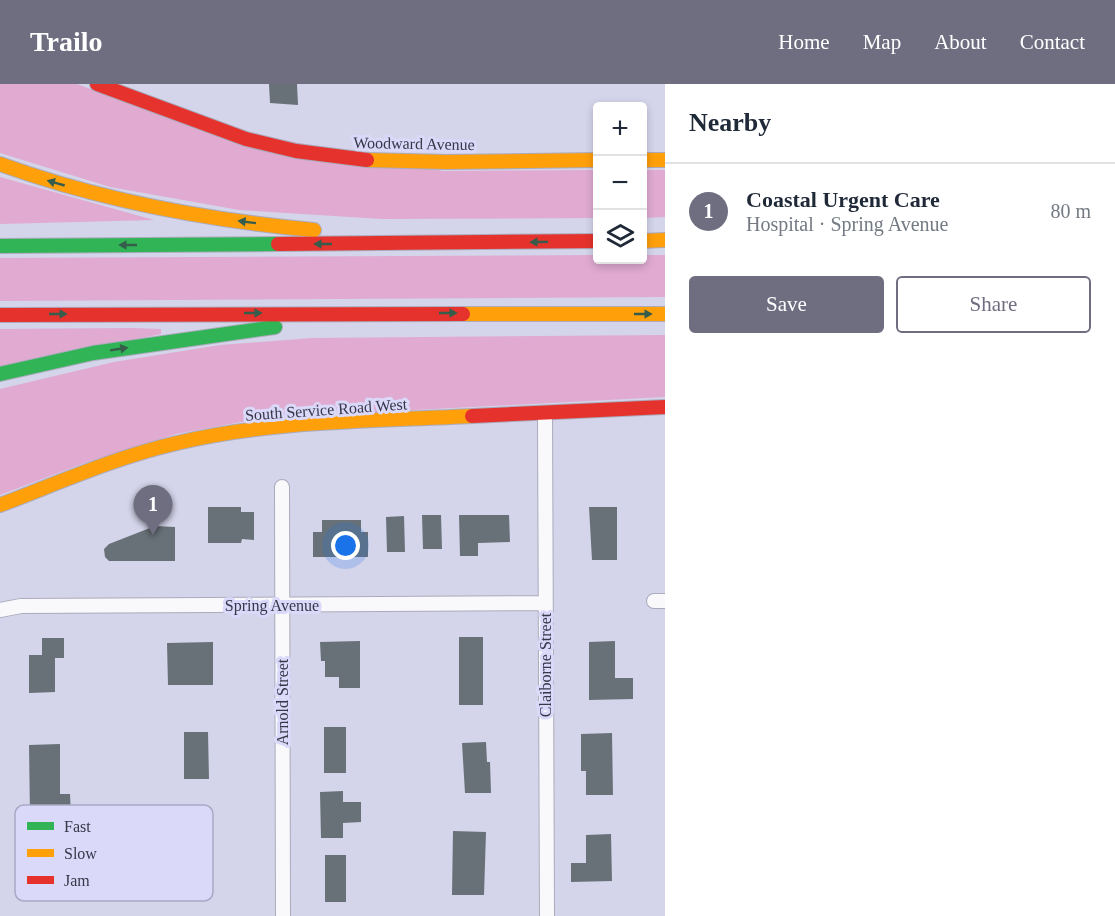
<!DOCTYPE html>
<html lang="en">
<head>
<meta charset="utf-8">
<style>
  :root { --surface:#fff; --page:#f2f2f3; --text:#1f2937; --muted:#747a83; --line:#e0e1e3; --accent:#6f6e81 }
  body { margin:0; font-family:"Times New Roman",serif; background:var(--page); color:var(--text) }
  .controls { position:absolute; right:18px; top:18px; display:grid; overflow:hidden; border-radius:6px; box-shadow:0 3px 9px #0003 }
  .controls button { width:54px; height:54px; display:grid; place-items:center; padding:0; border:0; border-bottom:2px solid var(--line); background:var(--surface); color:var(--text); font:30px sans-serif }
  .you { position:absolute; left:346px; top:462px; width:21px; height:21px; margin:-15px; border:4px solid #fff; border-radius:50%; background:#1a73e8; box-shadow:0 0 0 9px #1a73e833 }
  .badge { display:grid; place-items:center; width:39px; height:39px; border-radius:50%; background:var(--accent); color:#fff; font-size:20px; font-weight:700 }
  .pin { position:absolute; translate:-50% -50px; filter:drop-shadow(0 2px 3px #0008) }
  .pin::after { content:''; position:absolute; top:32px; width:21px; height:18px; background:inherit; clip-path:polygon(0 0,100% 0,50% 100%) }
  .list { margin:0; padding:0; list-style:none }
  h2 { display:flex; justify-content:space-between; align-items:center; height:78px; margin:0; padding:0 24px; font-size:26px }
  h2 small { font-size:20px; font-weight:400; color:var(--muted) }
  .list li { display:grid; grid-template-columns:39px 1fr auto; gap:18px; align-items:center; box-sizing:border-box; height:96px; padding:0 24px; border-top:2px solid var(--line) }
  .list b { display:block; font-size:22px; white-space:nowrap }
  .list p { margin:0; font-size:20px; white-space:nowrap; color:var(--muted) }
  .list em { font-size:20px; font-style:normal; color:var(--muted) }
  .actions { display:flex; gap:12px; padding:18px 24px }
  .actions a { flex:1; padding:14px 0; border:2px solid var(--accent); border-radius:6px; text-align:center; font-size:21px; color:var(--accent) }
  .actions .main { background:var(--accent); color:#fff }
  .icon { flex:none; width:33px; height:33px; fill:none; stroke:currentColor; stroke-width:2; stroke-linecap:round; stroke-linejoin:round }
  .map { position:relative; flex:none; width:665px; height:832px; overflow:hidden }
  header { display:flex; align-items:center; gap:36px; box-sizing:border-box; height:84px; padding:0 30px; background:var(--accent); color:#fff }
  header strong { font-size:28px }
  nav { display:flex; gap:33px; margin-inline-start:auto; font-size:21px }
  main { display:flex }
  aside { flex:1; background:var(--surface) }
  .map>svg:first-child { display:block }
  .green { fill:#e0aad1 }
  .building { fill:#687178 }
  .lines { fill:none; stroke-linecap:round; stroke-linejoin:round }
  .street-casing { stroke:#ababbc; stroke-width:16 }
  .fast-casing { stroke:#ababbc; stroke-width:16 }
  .slow-casing { stroke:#ababbc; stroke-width:16 }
  .jam-casing { stroke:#ababbc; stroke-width:16 }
  .street { stroke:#f9f9fc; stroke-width:14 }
  .fast { stroke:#30b455; stroke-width:14 }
  .slow { stroke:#ff9f0a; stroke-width:14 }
  .jam { stroke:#e5322d; stroke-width:14 }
  .oneway { fill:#365c4c }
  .labels { text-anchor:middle; stroke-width:6; stroke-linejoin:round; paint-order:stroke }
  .street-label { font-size:16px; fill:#383748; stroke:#dad9fa }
  .key { fill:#dad9fa; stroke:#a9a8c5; stroke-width:1.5 }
  .key-label { font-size:16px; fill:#383748 }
</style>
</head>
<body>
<header>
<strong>Trailo</strong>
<nav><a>Home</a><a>Map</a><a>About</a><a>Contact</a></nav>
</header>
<main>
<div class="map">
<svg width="665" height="832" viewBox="0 0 665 832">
  <rect width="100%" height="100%" fill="#d4d4ea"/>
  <path class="green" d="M 0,0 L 77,0 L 170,34 L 443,87 L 597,86 L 597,134 L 382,135 L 239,126 L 110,103 L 0,69 Z
    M 642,86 L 665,86 L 665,133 L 643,134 Z
    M 0,93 L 154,136 L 0,140 Z
    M 597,171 L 598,176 L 642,176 L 643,171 L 665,171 L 665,213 L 0,217 L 0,174 Z
    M 132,244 L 161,245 L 161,250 L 0,284 L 0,245 Z
    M 665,251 L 665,313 L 263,334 L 176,350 L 82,380 L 0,411 L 0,305 L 114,278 L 220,261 L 312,254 Z"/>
  <path class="building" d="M 269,0 L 297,0 L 298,21 L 270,19 Z
    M 208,423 L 241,423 L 241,428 L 254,428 L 254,456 L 242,455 L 241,459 L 208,459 Z
    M 589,423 L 617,423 L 617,476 L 592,476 Z
    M 422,431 L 441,431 L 442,465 L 423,465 Z
    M 459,431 L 509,431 L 510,458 L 478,459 L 478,472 L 460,472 Z
    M 404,432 L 405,468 L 387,468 L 386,433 Z
    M 322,436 L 361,436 L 361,448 L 368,448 L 368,473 L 313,473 L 313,448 L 322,448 Z
    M 155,442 L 175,443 L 175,477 L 109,477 L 105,473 L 104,465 L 109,460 Z
    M 459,553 L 483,553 L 483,621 L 459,621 Z
    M 42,554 L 64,554 L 64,574 L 55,574 L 55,608 L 29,609 L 29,571 L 42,571 Z
    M 360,557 L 360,604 L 339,604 L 339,593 L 325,593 L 325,577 L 321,577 L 320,558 Z
    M 615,557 L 615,594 L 633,594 L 633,615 L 589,616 L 589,558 Z
    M 213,558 L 213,601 L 168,601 L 167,559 Z
    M 324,643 L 346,643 L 346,689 L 324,689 Z
    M 184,648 L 208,648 L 209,695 L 184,695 Z
    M 612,649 L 613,711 L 586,711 L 586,687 L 581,687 L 581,650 Z
    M 486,658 L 487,678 L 490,678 L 491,709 L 465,709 L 462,659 Z
    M 60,660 L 60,710 L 70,710 L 71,732 L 30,732 L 29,661 Z
    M 343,707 L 343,718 L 361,718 L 361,738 L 343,739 L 343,754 L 321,754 L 320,708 Z
    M 453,747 L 486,748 L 484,811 L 452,811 Z
    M 611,750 L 612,797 L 571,798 L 571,779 L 586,779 L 586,751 Z
    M 325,771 L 346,771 L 346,818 L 325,818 Z"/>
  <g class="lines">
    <g class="street-casing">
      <path id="street" d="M 545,329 L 547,832
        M 282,403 L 283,832
        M 654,517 L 665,517
        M 0,526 L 21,522 L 545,519"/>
    </g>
    <g class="fast-casing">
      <path id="fast" d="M 0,162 L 278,160
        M 0,290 L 93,269 L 275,243"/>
    </g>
    <g class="slow-casing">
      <path id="slow" d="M 367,76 L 446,78 L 598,76
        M 642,76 L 665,76
        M 0,80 C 102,117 206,136 314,146
        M 642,157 L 665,156
        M 463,230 L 665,230
        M 0,421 C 58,399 116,373 177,359 C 272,336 374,337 472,332"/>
    </g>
    <g class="jam-casing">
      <path id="jam" d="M 97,0 L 246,55 L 296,67 L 367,76
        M 278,160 L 598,157
        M 0,231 L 463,230
        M 472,332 L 665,323"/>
    </g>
    <use href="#street" class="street"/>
    <use href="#fast" class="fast"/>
    <use href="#slow" class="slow"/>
    <use href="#jam" class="jam"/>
  </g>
  <defs><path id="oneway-solid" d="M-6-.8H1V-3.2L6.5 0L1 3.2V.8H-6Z" transform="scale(1.5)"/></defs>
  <g class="oneway">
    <use href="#oneway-solid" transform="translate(56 99) rotate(-164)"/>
    <use href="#oneway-solid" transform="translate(247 138) rotate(-173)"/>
    <use href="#oneway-solid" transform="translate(539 158) rotate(179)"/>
    <use href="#oneway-solid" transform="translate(323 160) rotate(180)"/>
    <use href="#oneway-solid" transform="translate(128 161) rotate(180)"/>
    <use href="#oneway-solid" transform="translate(253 229)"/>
    <use href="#oneway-solid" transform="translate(448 229)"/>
    <use href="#oneway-solid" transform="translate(58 230)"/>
    <use href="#oneway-solid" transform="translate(643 230)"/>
    <use href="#oneway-solid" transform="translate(119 265) rotate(-9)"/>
  </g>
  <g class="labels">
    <g class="street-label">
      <text transform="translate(414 59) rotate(1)" y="6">Woodward Avenue</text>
      <text transform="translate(326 325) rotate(-4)" y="6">South Service Road West</text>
      <text x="272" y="527">Spring Avenue</text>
      <text transform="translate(545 581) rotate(-90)" y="6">Claiborne Street</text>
      <text transform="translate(282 618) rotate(-90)" y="6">Arnold Street</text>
    </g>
  </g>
  <rect x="15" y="721" width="198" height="96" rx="9" class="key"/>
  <rect x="27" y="738" width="27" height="8" fill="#30b455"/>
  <rect x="27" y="765" width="27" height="8" fill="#ff9f0a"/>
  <rect x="27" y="792" width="27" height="8" fill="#e5322d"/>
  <g class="key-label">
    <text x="64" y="748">Fast</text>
    <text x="64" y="775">Slow</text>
    <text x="64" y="802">Jam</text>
  </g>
</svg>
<div class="controls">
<button>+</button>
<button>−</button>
<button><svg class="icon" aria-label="layers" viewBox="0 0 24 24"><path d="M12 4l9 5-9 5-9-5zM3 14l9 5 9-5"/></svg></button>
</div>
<div class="you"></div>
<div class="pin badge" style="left:153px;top:451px">1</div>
</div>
<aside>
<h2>Nearby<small></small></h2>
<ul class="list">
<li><span class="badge">1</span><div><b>Coastal Urgent Care</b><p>Hospital · Spring Avenue</p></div><em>80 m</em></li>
</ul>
<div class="actions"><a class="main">Save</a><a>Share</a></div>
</aside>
</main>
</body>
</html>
